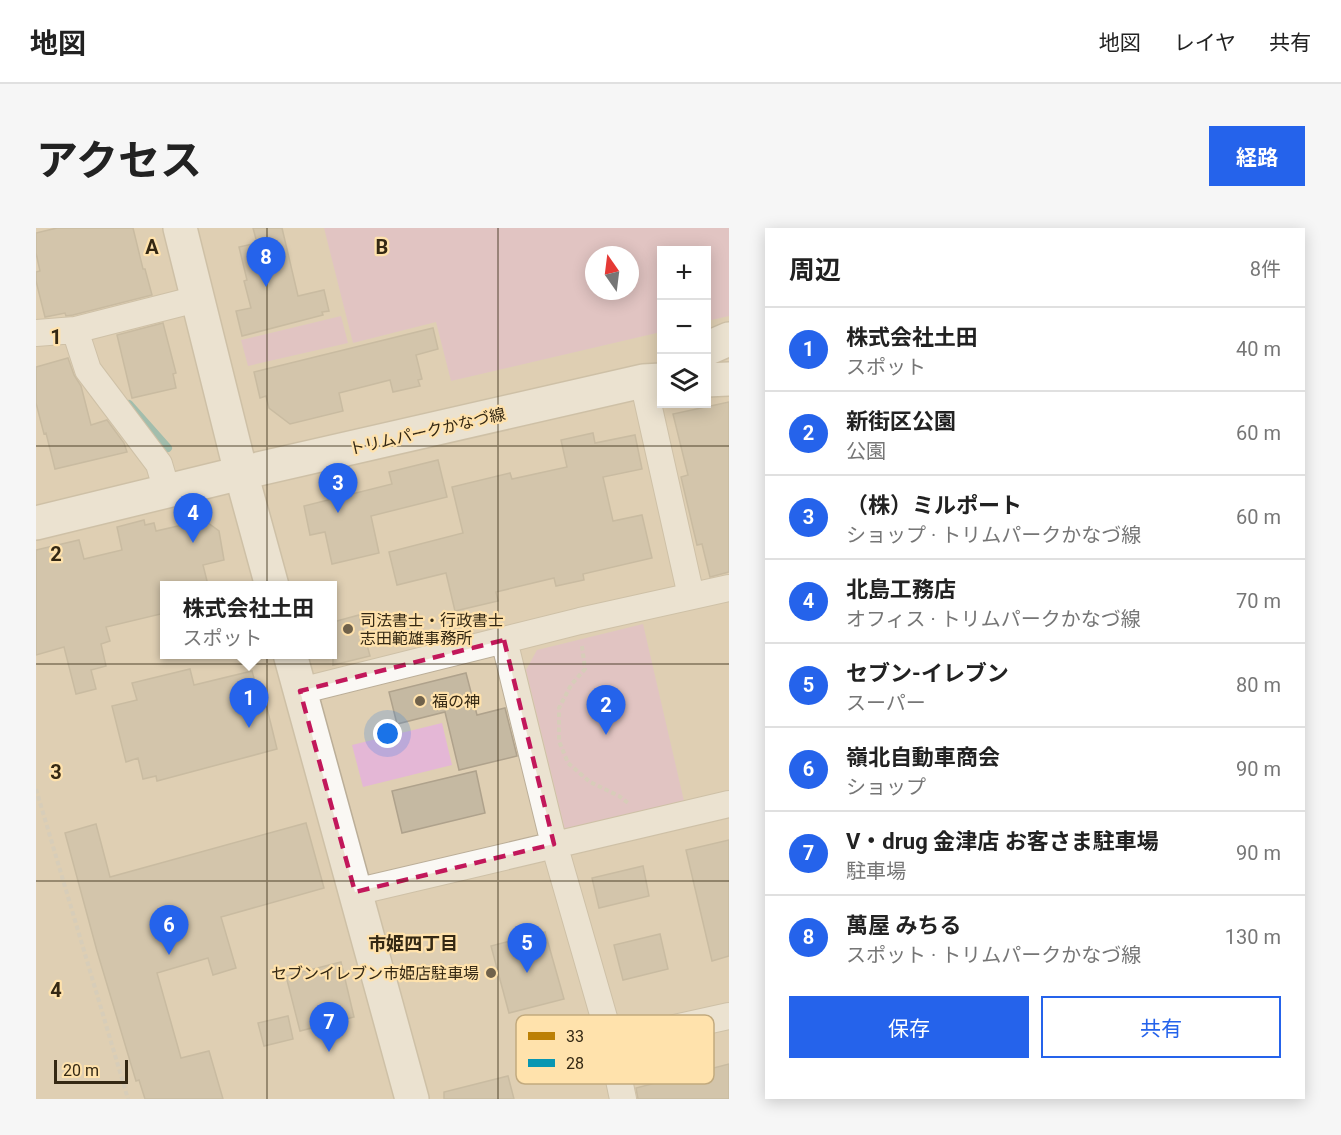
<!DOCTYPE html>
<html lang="ja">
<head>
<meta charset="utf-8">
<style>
  :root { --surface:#fff; --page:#f6f6f6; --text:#222; --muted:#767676; --line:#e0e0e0; --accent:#2563eb }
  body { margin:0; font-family:Roboto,"Noto Sans JP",sans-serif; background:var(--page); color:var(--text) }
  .controls { position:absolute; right:18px; top:18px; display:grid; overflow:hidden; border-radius:0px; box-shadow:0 3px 15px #0003 }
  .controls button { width:54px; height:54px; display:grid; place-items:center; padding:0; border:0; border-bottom:2px solid var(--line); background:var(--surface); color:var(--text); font:30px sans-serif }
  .compass { position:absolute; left:549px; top:18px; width:54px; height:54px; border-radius:50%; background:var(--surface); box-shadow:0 3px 15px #0003; rotate:346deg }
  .scale { position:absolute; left:18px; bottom:15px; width:74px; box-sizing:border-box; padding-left:6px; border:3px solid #342813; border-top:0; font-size:16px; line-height:21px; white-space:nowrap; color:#342813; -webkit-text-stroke:4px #ffe2ac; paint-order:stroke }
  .you { position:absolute; left:352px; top:506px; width:21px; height:21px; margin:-15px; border:4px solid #fff; border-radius:50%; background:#1a73e8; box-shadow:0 0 0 9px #1a73e833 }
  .badge { display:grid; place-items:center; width:39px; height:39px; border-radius:50%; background:var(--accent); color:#fff; font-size:20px; font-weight:700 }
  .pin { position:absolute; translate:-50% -50px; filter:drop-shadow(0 2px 3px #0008) }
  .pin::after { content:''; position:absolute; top:32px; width:21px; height:18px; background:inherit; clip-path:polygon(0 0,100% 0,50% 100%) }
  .popup { position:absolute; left:124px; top:353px; width:177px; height:78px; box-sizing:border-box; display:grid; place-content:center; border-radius:0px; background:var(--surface); filter:drop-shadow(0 2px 4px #0005); font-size:20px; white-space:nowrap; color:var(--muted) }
  .popup b { font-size:22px; color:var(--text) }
  .popup::after { content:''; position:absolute; left:50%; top:100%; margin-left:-12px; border:12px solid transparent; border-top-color:var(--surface) }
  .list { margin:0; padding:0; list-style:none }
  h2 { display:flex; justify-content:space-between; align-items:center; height:78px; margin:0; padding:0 24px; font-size:26px }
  h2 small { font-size:20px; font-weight:400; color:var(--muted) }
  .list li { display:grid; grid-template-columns:39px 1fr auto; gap:18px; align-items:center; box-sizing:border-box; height:84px; padding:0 24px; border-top:2px solid var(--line) }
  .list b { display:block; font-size:22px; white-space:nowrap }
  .list p { margin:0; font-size:20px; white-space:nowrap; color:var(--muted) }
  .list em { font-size:20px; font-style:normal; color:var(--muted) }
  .actions { display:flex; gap:12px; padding:18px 24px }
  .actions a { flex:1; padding:14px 0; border:2px solid var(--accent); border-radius:0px; text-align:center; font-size:21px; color:var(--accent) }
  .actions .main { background:var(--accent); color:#fff }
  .icon { flex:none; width:33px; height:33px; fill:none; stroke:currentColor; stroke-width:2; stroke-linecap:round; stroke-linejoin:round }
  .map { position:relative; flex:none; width:693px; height:871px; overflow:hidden; border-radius:0px }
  header { display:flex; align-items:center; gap:36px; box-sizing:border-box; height:84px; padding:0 30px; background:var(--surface); border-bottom:2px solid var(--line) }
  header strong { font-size:28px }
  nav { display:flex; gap:33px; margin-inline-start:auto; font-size:21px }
  .intro { display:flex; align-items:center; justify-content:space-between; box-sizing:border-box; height:144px; padding:0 36px }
  h1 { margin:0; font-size:42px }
  .button { padding:15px 27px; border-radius:0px; background:var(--accent); color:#fff; font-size:21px; font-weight:700 }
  main { display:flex; gap:36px; padding:0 36px }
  aside { flex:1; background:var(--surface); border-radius:0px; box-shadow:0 3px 15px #0003 }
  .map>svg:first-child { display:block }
  .green { fill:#e4b7d6; fill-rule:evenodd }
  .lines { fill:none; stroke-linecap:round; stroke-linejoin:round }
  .stream { stroke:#5aa6a4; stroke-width:8 }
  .building { fill:#c5b9a2; stroke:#afa28c; stroke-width:1.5 }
  .minor-casing { stroke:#bbae98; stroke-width:28 }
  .secondary-casing { stroke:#bbae98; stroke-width:36 }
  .primary-casing { stroke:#bbae98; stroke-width:36 }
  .path { stroke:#cec9c0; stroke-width:4; stroke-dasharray:4.5 3; stroke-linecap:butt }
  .minor { stroke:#faf8f4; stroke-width:26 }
  .secondary { stroke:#faf8f4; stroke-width:33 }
  .primary { stroke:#faf8f4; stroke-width:33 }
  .marked { fill:none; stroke:#c2185b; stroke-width:4.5; stroke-dasharray:12 8; stroke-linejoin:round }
  .grid { fill:none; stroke:#342813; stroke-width:1.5; stroke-opacity:0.55 }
  .poi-dot { fill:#70624b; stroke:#ffe2ac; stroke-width:2 }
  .labels { text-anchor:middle; stroke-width:4.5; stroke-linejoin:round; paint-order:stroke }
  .street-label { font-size:16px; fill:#342813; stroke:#ffe2ac }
  .poi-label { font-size:16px; fill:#342813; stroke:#ffe2ac; text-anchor:start }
  .neighbourhood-label { font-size:18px; font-weight:bold; fill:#342813; stroke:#ffe2ac }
  .key { fill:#ffe2ac; stroke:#c2aa7e; stroke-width:1.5 }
  .key-label { font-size:16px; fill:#342813 }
  .grid-label { font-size:20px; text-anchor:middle; font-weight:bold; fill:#342813; stroke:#ffe2ac; stroke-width:4.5; stroke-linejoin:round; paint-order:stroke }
</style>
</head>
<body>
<header>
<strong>地図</strong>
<nav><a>地図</a><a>レイヤ</a><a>共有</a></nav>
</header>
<div class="intro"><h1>アクセス</h1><a class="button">経路</a></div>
<main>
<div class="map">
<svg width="693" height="871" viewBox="0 0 693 871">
  <rect width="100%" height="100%" fill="#dfcfb3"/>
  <path class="green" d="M 288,0 L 693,0 L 693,88 L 671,93 L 670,22 L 626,22 L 625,104 L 415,153 L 400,94 L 317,115 ZM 558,27 L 594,27 L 594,63 L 558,63 Z
    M 305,88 L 312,115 L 212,138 L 205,112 Z
    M 607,396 L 648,573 L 529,602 L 490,442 L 501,422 Z
    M 406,495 L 416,537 L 327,559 L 316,517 Z"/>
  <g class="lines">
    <path class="stream" d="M 93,176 L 132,220"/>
  </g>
  <path class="building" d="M 21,0 L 97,0 L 107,41 L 109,41 L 116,67 L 37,87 L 30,88 L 29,85 L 9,89 L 0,53 L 0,44 L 4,43 L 0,25 L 0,5 Z
    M 217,0 L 246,0 L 262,68 L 288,62 L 293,83 L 286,84 L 287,87 L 206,108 L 200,83 L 215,80 L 208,53 L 211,52 L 203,19 L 221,15 Z
    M 127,95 L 140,145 L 137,146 L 140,160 L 96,170 L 81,107 Z
    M 397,100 L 402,121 L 380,127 L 386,151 L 382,152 L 384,158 L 357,164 L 354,152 L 303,165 L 307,183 L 254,196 L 233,180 L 230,168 L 224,170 L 218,144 Z
    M 32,130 L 38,147 L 45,158 L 55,197 L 71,192 L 88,215 L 91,224 L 19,241 L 10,205 L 8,206 L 0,175 L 0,139 Z
    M 693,174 L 693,344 L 674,349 L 666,316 L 661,317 L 645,249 L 652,247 L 637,186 Z
    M 557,205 L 559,215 L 599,207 L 606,241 L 567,249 L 577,293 L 606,287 L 616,330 L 547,346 L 548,352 L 520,358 L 518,350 L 460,364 L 462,373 L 419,383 L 410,345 L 361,357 L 353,324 L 427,305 L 416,259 L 474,245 L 476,251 L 531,239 L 525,212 Z
    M 402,232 L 411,269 L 335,288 L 343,325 L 296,336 L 289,304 L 274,307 L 268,278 L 356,256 L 353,244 Z
    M 108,292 L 109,297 L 118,295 L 120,303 L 168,292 L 183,303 L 188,332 L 167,337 L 172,357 L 129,357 L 129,385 L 70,399 L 74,413 L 65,416 L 70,438 L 55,442 L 60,461 L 40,466 L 28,419 L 0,427 L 0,322 L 43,312 L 48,331 L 86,322 L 81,299 Z
    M 323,387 L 334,428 L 297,437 L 297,394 Z
    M 154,441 L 158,457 L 216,443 L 223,469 L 228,468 L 241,521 L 121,553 L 120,548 L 107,551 L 102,530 L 90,534 L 76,478 L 101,472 L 96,455 Z
    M 430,445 L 441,487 L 469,480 L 481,528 L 423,542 L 409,484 L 361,496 L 353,464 Z
    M 440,543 L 449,585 L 366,605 L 356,563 Z
    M 270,595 L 288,660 L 185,689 L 200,740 L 177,747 L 172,730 L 121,745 L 145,830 L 173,823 L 187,871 L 109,871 L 103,852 L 100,853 L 61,723 L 29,605 L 60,596 L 74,649 Z
    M 693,612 L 693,728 L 676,733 L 650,622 Z
    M 607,638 L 613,668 L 563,680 L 556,650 Z
    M 509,704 L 528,771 L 473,785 L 455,718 Z
    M 624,706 L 632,741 L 587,752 L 578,717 Z
    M 305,734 L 318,789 L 264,803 L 250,748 Z
    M 252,788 L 257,811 L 228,818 L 222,795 Z
    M 693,836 L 693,871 L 602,871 L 600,860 Z
    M 472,848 L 478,871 L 408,871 L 408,864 Z"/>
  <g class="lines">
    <g class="minor-casing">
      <path id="minor" d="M 39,102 L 52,142 L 123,236 L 131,263
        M 0,105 L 39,102 L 161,71
        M 607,153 L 655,368
        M 468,412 L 518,616 L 575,814 L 587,871
        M 264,463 L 544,393 L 693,360
        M 319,664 L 693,576
        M 575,814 L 693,788"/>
    </g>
    <g class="secondary-casing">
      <path id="secondary" d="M 670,121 L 693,111
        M 670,152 L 693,151
        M 0,295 L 205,245 L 607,153 L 626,152"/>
    </g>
    <g class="primary-casing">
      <path id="primary" d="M 144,0 L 205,245 L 236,358
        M 254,426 L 376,871"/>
    </g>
    <path class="path" d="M 546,418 L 549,441 L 535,457 L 523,480 L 523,513 L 532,535 L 554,554 L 583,568 L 592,575
      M 0,561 L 92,871"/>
    <use href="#minor" class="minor"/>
    <use href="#secondary" class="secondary"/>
    <use href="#primary" class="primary"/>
  </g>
  <path d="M0 0H693V871H0ZM 468,412 L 518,616 L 319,664 L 264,463 Z" fill="#dfcfb3" fill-opacity=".55" fill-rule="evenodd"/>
  <path class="marked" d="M 468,412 L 518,616 L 319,664 L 264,463 Z"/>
  <path class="grid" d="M 231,0 L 231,871M 462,0 L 462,871M 0,218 L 693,218M 0,436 L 693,436M 0,653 L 693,653"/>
  <g class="poi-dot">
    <circle cx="312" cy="401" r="6"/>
    <circle cx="384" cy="473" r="6"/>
    <circle cx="455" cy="745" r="6"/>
  </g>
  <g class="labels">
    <g class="street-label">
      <text transform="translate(391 203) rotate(-13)" y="6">トリムパークかなづ線</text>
    </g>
    <g class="poi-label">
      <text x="324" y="398">司法書士・行政書士<tspan x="324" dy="18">志田範雄事務所</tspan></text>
      <text x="396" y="479">福の神</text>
      <text x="443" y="751" text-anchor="end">セブンイレブン市姫店駐車場</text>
    </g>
    <g class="neighbourhood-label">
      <text x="377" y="722">市姫四丁目</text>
    </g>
  </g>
  <rect x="480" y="787" width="198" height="69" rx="9" class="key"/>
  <rect x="492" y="804" width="27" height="8" fill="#bc8006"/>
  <rect x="492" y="831" width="27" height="8" fill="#0896b2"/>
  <g class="key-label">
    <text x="530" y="814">33</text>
    <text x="530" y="841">28</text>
  </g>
  <g class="grid-label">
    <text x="116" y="26">A</text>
    <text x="346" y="26">B</text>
    <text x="20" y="116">1</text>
    <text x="20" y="333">2</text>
    <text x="20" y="551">3</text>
    <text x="20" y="769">4</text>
  </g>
</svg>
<div class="controls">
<button>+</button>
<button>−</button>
<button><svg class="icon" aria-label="layers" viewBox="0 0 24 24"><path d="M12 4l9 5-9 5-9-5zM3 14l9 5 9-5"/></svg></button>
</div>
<svg class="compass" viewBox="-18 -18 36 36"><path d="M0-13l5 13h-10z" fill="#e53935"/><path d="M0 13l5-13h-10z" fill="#767676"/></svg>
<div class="scale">20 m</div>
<div class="you"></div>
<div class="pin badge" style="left:213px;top:500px">1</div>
<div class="popup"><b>株式会社土田</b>スポット</div>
<div class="pin badge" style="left:570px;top:507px">2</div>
<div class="pin badge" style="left:302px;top:285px">3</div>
<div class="pin badge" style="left:157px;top:315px">4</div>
<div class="pin badge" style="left:491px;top:745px">5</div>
<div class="pin badge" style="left:133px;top:727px">6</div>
<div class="pin badge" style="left:293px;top:824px">7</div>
<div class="pin badge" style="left:230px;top:59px">8</div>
</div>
<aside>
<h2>周辺<small>8件</small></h2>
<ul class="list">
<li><span class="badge">1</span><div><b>株式会社土田</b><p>スポット</p></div><em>40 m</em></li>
<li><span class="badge">2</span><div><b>新街区公園</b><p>公園</p></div><em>60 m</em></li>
<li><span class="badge">3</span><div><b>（株）ミルポート</b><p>ショップ · トリムパークかなづ線</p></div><em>60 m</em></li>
<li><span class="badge">4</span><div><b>北島工務店</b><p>オフィス · トリムパークかなづ線</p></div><em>70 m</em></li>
<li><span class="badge">5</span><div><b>セブン-イレブン</b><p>スーパー</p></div><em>80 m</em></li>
<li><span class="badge">6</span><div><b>嶺北自動車商会</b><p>ショップ</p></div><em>90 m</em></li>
<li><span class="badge">7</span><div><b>V・drug 金津店 お客さま駐車場</b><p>駐車場</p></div><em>90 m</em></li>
<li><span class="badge">8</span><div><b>萬屋 みちる</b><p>スポット · トリムパークかなづ線</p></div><em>130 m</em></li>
</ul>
<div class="actions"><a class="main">保存</a><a>共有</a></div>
</aside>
</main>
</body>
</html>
